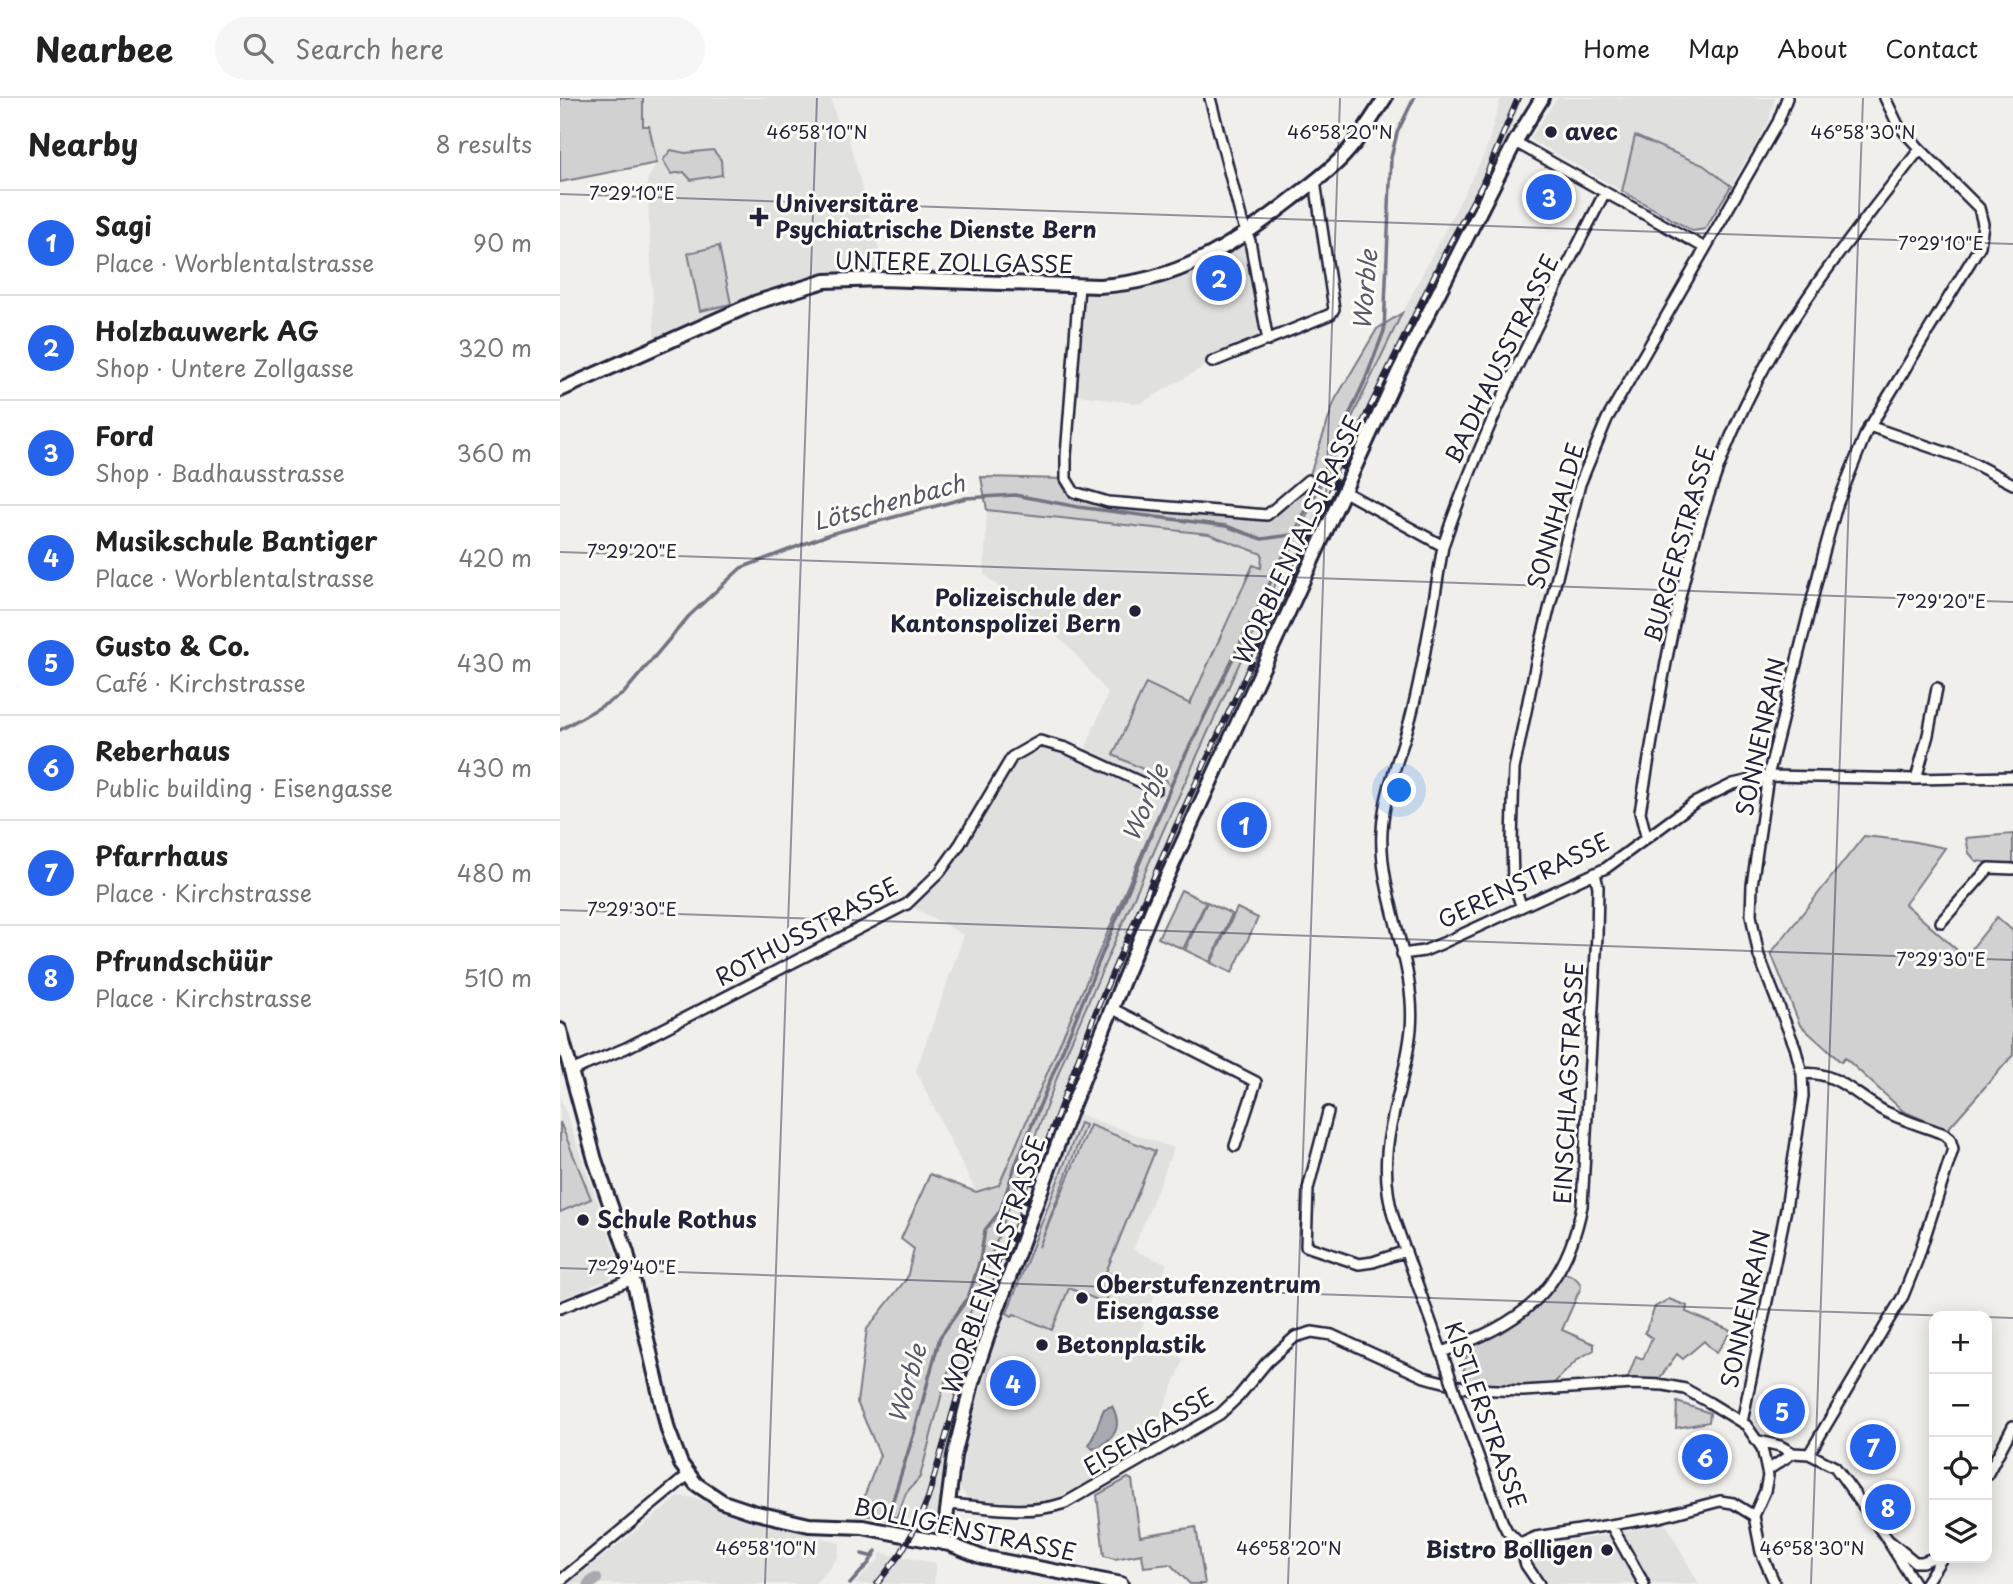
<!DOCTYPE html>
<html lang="en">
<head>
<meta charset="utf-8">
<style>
  :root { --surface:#fff; --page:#f6f6f6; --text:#222; --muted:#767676; --line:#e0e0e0; --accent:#2563eb }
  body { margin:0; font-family:"Playpen Sans",sans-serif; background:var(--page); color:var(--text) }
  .controls { position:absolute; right:21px; bottom:21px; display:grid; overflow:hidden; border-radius:14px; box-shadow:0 4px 18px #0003 }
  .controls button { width:63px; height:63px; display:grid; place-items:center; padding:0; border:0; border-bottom:2px solid var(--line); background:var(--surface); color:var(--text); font:35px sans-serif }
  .you { position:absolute; left:840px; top:693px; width:24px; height:24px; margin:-18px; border:5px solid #fff; border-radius:50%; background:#1a73e8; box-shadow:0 0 0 10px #1a73e833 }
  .badge { display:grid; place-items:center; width:46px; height:46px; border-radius:50%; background:var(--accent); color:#fff; font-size:23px; font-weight:700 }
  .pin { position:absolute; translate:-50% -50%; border:4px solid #fff; box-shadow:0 2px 7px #0006 }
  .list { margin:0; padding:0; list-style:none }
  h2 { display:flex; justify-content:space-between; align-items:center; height:91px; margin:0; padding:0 28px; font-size:30px }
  h2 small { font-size:23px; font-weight:400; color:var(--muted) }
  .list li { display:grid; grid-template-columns:46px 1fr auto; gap:21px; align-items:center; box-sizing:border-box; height:105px; padding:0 28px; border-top:2px solid var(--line) }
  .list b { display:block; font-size:26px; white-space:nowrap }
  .list p { margin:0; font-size:23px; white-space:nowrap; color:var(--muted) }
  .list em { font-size:23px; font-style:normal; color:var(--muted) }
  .icon { flex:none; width:38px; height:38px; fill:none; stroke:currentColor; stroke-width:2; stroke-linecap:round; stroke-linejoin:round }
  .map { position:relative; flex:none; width:1453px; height:1486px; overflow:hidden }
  header { display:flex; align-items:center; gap:42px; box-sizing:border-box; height:98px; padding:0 35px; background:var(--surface); border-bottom:2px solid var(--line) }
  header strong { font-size:33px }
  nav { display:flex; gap:38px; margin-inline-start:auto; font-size:24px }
  .search { width:490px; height:63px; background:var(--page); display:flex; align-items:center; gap:18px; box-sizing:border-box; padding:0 24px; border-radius:38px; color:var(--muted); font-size:26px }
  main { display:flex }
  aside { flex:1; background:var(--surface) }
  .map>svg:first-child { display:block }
  .built { fill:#e0e0df }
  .green { fill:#d2d1d1; stroke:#7a7a86; stroke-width:2 }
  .water { fill:#a9a9b0; stroke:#737381; stroke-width:2 }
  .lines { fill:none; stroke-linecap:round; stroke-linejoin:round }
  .stream { stroke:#737381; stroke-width:3.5 }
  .canal { stroke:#a9a9b0; stroke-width:12 }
  .street-casing { stroke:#22223b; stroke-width:14 }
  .secondary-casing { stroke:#22223b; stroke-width:18 }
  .street { stroke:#fdfcf7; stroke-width:9 }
  .secondary { stroke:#fdfcf7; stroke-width:12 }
  .rail-casing { stroke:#22223b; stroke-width:6 }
  .rail { stroke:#fdfcf7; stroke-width:3.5; stroke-dasharray:10; stroke-linecap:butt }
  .street-bridge-casing { stroke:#22223b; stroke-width:14; stroke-linecap:butt }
  .street-bridge { stroke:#fdfcf7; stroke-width:9 }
  .ticks { fill:none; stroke:#22223b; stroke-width:2; stroke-opacity:0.45 }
  .poi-dot { fill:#22223b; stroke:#fdfcf7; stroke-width:2.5 }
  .labels { text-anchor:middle; stroke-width:6; stroke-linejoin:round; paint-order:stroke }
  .poi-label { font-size:23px; font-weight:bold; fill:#22223b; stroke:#fdfcf7; text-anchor:start }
  .street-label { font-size:23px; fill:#22223b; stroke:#fdfcf7 }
  .water-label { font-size:24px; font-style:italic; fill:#58586a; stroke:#fdfcf7 }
  .ticks-label { font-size:18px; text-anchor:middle; fill:#22223b; stroke:#fdfcf7; stroke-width:6; stroke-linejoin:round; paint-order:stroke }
</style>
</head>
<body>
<header>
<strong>Nearbee</strong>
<div class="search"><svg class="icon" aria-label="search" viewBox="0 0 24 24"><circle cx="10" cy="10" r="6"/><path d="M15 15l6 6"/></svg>Search here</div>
<nav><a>Home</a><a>Map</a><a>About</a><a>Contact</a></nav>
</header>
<main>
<aside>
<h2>Nearby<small>8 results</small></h2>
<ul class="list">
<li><span class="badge">1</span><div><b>Sagi</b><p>Place · Worblentalstrasse</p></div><em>90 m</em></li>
<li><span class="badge">2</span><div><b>Holzbauwerk AG</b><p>Shop · Untere Zollgasse</p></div><em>320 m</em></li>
<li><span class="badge">3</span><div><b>Ford</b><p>Shop · Badhausstrasse</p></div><em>360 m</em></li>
<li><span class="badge">4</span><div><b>Musikschule Bantiger</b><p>Place · Worblentalstrasse</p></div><em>420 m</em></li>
<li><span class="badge">5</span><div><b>Gusto &amp; Co.</b><p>Café · Kirchstrasse</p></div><em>430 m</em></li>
<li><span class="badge">6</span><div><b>Reberhaus</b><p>Public building · Eisengasse</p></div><em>430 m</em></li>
<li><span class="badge">7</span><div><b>Pfarrhaus</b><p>Place · Kirchstrasse</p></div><em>480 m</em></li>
<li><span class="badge">8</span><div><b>Pfrundschüür</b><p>Place · Kirchstrasse</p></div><em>510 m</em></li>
</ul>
</aside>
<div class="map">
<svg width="1453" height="1486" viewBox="0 0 1453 1486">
  <rect width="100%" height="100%" fill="#f0efec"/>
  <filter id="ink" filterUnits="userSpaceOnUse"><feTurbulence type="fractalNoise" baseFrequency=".0143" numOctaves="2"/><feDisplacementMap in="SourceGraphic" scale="14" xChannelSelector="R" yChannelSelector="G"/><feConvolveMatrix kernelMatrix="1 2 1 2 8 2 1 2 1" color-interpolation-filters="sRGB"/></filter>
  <g filter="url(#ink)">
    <path class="built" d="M 0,0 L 271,0 L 277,23 L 287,35 L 327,181 L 265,183 L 95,248 L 87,83 L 96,66 L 0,84 Z
      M 941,0 L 962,0 L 942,54 L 831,273 L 554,883 L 419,1239 L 386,1356 L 376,1427 L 337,1419 L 346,1395 L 360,1379 L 386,1280 L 506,955 L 606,726 L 784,336 L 859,182 L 925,55 Z
      M 997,0 L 1215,0 L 1208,25 L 1147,129 L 1141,133 L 1135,134 L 970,41 Z
      M 688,136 L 708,243 L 652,264 L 580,306 L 511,296 L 519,188 L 569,186 Z
      M 427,412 L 649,436 L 702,456 L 701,471 L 610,689 L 439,1088 L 416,1094 L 356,973 L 404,837 L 347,806 L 380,774 L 452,659 L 480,643 L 523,657 L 548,595 L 511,551 L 424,476 Z
      M 0,998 L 58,1162 L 58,1169 L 49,1181 L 0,1201 Z
      M 518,1016 L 614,1050 L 573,1152 L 607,1166 L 578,1239 L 624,1261 L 585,1356 L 526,1387 L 488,1403 L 464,1406 L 407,1400 L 400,1390 L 407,1339 L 438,1234 Z
      M 120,1398 L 135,1400 L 181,1419 L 280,1445 L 278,1458 L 270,1470 L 254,1486 L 8,1486 Z
      M 1106,1426 L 1139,1486 L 988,1486 L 974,1467 L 976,1453 L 983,1448 Z
      M 321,1455 L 376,1465 L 374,1486 L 295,1486 L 314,1465 L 317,1465 Z"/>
    <path class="green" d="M 0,0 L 83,0 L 83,28 L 89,28 L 97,65 L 0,84 Z
      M 1075,38 L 1143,67 L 1171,88 L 1145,131 L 1133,133 L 1062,93 Z
      M 111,52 L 125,55 L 153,52 L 161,62 L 162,77 L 131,82 L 124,74 L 111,76 L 103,62 Z
      M 159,148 L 171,206 L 140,213 L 128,155 Z
      M 842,215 L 784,336 L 606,726 L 506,955 L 386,1280 L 360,1379 L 346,1395 L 337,1419 L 297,1417 L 320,1357 L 297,1304 L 307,1231 L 347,1180 L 354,1151 L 341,1141 L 370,1076 L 416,1094 L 439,1087 L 610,689 L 606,682 L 553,657 L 586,585 L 630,606 L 693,467 L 701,470 L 702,456 L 649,436 L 427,412 L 421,379 L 506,381 L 514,394 L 548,404 L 707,417 L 748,382 L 775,302 L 817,231 Z
      M 1453,736 L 1453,767 L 1416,763 L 1409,755 L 1406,740 Z
      M 1304,738 L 1350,743 L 1385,750 L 1345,806 L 1405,859 L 1437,819 L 1453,833 L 1453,957 L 1387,1032 L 1343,1013 L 1285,960 L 1281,964 L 1240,927 L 1211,855 Z
      M 621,792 L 646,804 L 623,851 L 598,840 Z
      M 647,804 L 672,816 L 650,864 L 625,852 Z
      M 677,810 L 698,820 L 672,875 L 651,865 Z
      M 0,1024 L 31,1101 L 0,1114 Z
      M 520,1025 L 525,1027 L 479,1149 L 530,1027 L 595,1053 L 546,1174 L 556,1178 L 545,1205 L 509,1190 L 492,1232 L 454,1216 L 452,1218 L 447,1215 Z
      M 1004,1175 C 1011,1176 1020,1182 1021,1189 L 1002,1232 L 1034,1246 L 1034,1252 L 1018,1261 L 991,1288 L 912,1288 L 902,1282 L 908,1250 C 947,1235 982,1211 1004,1175 Z
      M 1109,1201 L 1127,1208 L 1126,1214 L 1186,1239 L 1186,1245 L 1169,1237 L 1156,1255 L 1144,1243 L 1123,1261 L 1117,1256 L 1099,1281 L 1067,1282 L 1076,1258 L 1083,1261 L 1092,1240 L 1085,1235 L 1095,1209 Z
      M 1117,1304 L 1150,1315 L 1149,1324 L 1116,1330 Z
      M 568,1380 L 572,1382 L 580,1438 L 636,1429 L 645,1486 L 630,1486 L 610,1466 L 584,1469 L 582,1456 L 555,1461 L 544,1458 L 537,1397 Z"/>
    <path class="water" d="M 552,1308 C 564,1330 553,1343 533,1351 L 529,1347 C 536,1335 538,1324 544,1311 Z"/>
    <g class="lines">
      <path class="stream" d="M 0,632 L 63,596 L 129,518 L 181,470 L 270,436 L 406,400 L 455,397 L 518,409 L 666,428 L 702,441 L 731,437
        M 327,1421 L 354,1335 L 380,1239 L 408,1200 L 420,1162 L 425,1132 L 440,1113 L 455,1068 L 616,676 L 745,414 L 806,280 L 824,233 L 831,60 L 837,35 L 854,0
        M 302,1456 L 313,1459
        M 290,1486 L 309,1465 L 316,1453"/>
      <path class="canal" d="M 29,1486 L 36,1481"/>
      <g class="street-casing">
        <path id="street" d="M 650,0 L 682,123 L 690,143 L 708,243
          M 955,44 L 1145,150
          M 519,188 L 506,358 L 506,381 L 514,394 L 548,404 L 707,417 L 748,382
          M 652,264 L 771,216 L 774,211 L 755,83
          M 1309,328 L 1405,361 L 1453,386
          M 783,393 L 883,448 C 874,502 866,556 853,610 C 844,650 824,690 822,733 C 818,798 857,865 851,931 C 844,1000 813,1045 833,1118 L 887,1269
          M 883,448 C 924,324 986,210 1045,94
          M 1356,681 L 1368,637 L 1377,590
          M 1086,738 L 1080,714 C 1104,572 1125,425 1191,295 C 1235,206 1299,129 1360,51
          M 961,807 L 953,784 L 952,744 L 954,671 L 977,560 L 1020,386 L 1047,321 L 1218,24 L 1227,0
          M 1381,824 L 1429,770 L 1453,771
          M 842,856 L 864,853 L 883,845 L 1046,770 L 1134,705 L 1173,686 L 1208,678 L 1356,681 L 1453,679
          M 551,910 L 696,984 L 675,1048
          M 11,973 L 66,950 L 347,806 L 380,774 L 400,746 L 452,659 L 480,643 L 506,650 L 596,691
          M 1242,976 C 1275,971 1298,1000 1326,1014 C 1345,1023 1365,1029 1384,1036 L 1390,1041 L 1393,1051 L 1357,1163 L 1343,1198 L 1249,1356
          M 768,1014 L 748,1091 L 746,1148 L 799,1166 L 813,1164 L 846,1153
          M 0,1210 L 73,1181
          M 882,1254 C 961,1225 1005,1195 1022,1108 L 1037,837 L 1038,789 L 1035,775
          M 898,1303 L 942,1423 L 947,1433 L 960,1446 L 966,1467 L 979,1486
          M 1182,1324 L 1226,1111 L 1243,998 L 1242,976 L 1235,949 L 1199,858 L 1191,817 L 1192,787 L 1208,678 L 1264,454 L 1277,407 L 1306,335 L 1420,148 L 1423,126 L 1419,110 L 1360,51 L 1338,27 L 1325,0
          M 1199,1343 L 1220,1348 L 1233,1355 L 1249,1356 L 1275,1369 L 1328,1442 L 1355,1464 L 1362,1464 L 1373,1460 L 1380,1462
          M 1208,1372 L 1233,1355
          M 1427,1377 L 1453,1328
          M 389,1406 C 429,1409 466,1418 505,1405 L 660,1316 L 679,1298 L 707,1264 L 735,1239 L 752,1234 L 772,1237 L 864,1279 L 911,1291 L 963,1293 L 1074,1286 L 1104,1287 L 1125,1291 L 1150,1305 L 1186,1327 L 1202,1350 L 1208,1378 L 1205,1393 L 1194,1418 L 1201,1454 L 1215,1486
          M 1051,1427 L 1084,1486
          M 960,1446 L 976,1439 L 1100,1419 L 1160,1403 L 1173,1405 L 1194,1418
          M 1330,1446 L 1355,1486
          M 0,1483 L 128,1377
          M 1365,1486 L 1382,1460"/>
      </g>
      <g class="secondary-casing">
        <path id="secondary" d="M 0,292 L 197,204 L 265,183 L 320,181 L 539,188 C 617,184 672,148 731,102 C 751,86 772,72 788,53 C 802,37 813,18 825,0
          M 0,932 L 35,1062 L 67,1155 L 108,1332 L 121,1366 L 136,1386 L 163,1404 L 193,1414 L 249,1427 L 303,1429 L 389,1446 L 422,1459 L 561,1486
          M 383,1445 L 394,1358 L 412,1285 L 427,1240 L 510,1013 L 594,807 L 838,275 L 955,44 L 982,0"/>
      </g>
      <use href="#street" class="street"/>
      <use href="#secondary" class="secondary"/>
      <g class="rail-casing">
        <path id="rail" d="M 317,1486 L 341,1455 L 357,1427 L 368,1400 L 413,1244 L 536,913 L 615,730 L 811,307 L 888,149 L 922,87 L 958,0"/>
      </g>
      <use href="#rail" class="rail"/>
      <g class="street-bridge-casing">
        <path id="street-bridge" d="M 887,1269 L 898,1303"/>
      </g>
      <use href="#street-bridge" class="street-bridge"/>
    </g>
  </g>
  <path class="ticks" d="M 0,96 L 1453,146M 0,454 L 1453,504M 0,812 L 1453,862M 0,1170 L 1392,1218M 1427,1219 L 1453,1220M 205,1486 L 257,0M 728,1486 L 780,0M 1251,1486 L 1303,0"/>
  <g class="poi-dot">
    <circle cx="991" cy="34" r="7"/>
    <path d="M195.5 108.5h7v7h7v7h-7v7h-7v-7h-7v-7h7z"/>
    <circle cx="575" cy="513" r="7"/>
    <circle cx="23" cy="1122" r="7"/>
    <circle cx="522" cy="1200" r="7"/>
    <circle cx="482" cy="1247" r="7"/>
    <circle cx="1047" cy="1452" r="7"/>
  </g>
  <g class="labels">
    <g class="poi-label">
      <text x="1005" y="42">avec</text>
      <text x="215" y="114">Universitäre<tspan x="215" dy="26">Psychiatrische Dienste Bern</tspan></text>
      <text x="561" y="508" text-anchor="end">Polizeischule der<tspan x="561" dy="26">Kantonspolizei Bern</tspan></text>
      <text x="37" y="1130">Schule Rothus</text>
      <text x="536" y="1195">Oberstufenzentrum<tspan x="536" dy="26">Eisengasse</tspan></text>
      <text x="496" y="1255">Betonplastik</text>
      <text x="1033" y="1460" text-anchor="end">Bistro Bolligen</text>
    </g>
    <g class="street-label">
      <text transform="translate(394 165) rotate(1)" y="8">UNTERE ZOLLGASSE</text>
      <text transform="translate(942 261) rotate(-64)" y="8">BADHAUSSTRASSE</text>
      <text transform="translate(996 418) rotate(-74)" y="8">SONNHALDE</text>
      <text transform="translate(738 442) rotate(-65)" y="8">WORBLENTALSTRASSE</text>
      <text transform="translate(1120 446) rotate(-74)" y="8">BURGERSTRASSE</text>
      <text transform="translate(1201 639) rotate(-78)" y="8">SONNENRAIN</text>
      <text transform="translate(964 783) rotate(-26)" y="8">GERENSTRASSE</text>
      <text transform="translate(247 834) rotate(-28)" y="8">ROTHUSSTRASSE</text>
      <text transform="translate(1009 985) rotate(-87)" y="8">EINSCHLAGSTRASSE</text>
      <text transform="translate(434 1167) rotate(-71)" y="8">WORBLENTALSTRASSE</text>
      <text transform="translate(1186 1211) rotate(-78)" y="8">SONNENRAIN</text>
      <text transform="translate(925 1317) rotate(70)" y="8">KISTLERSTRASSE</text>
      <text transform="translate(589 1334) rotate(-31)" y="8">EISENGASSE</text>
      <text transform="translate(405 1432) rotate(12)" y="8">BOLLIGENSTRASSE</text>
    </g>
    <g class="water-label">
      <text transform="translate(806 192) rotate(-85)" y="8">Worble</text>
      <text transform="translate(329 405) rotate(-15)" y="8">Lötschenbach</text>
      <text transform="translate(586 705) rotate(-67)" y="8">Worble</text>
      <text transform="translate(348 1286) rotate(-74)" y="8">Worble</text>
    </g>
  </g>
  <g class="ticks-label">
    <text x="257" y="41">46°58'10"N</text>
    <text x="780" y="41">46°58'20"N</text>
    <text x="1303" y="41">46°58'30"N</text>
    <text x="72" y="102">7°29'10"E</text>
    <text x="1381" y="152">7°29'10"E</text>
    <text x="72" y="460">7°29'20"E</text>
    <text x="1381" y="510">7°29'20"E</text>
    <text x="72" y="818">7°29'30"E</text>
    <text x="1381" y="868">7°29'30"E</text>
    <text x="72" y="1176">7°29'40"E</text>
    <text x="206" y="1457">46°58'10"N</text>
    <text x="729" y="1457">46°58'20"N</text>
    <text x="1252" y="1457">46°58'30"N</text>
  </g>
</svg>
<div class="controls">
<button>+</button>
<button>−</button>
<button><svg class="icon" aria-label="locate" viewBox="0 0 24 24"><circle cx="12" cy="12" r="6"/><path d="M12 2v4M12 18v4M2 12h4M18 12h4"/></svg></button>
<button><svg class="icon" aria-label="layers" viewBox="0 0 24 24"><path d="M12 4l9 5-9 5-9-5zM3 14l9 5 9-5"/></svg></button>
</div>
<div class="you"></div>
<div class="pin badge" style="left:684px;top:727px">1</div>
<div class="pin badge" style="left:659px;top:180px">2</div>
<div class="pin badge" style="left:989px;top:99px">3</div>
<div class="pin badge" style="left:453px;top:1285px">4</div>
<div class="pin badge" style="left:1222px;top:1313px">5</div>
<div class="pin badge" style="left:1145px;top:1359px">6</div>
<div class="pin badge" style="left:1313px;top:1349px">7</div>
<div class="pin badge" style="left:1328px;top:1409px">8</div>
</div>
</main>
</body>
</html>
